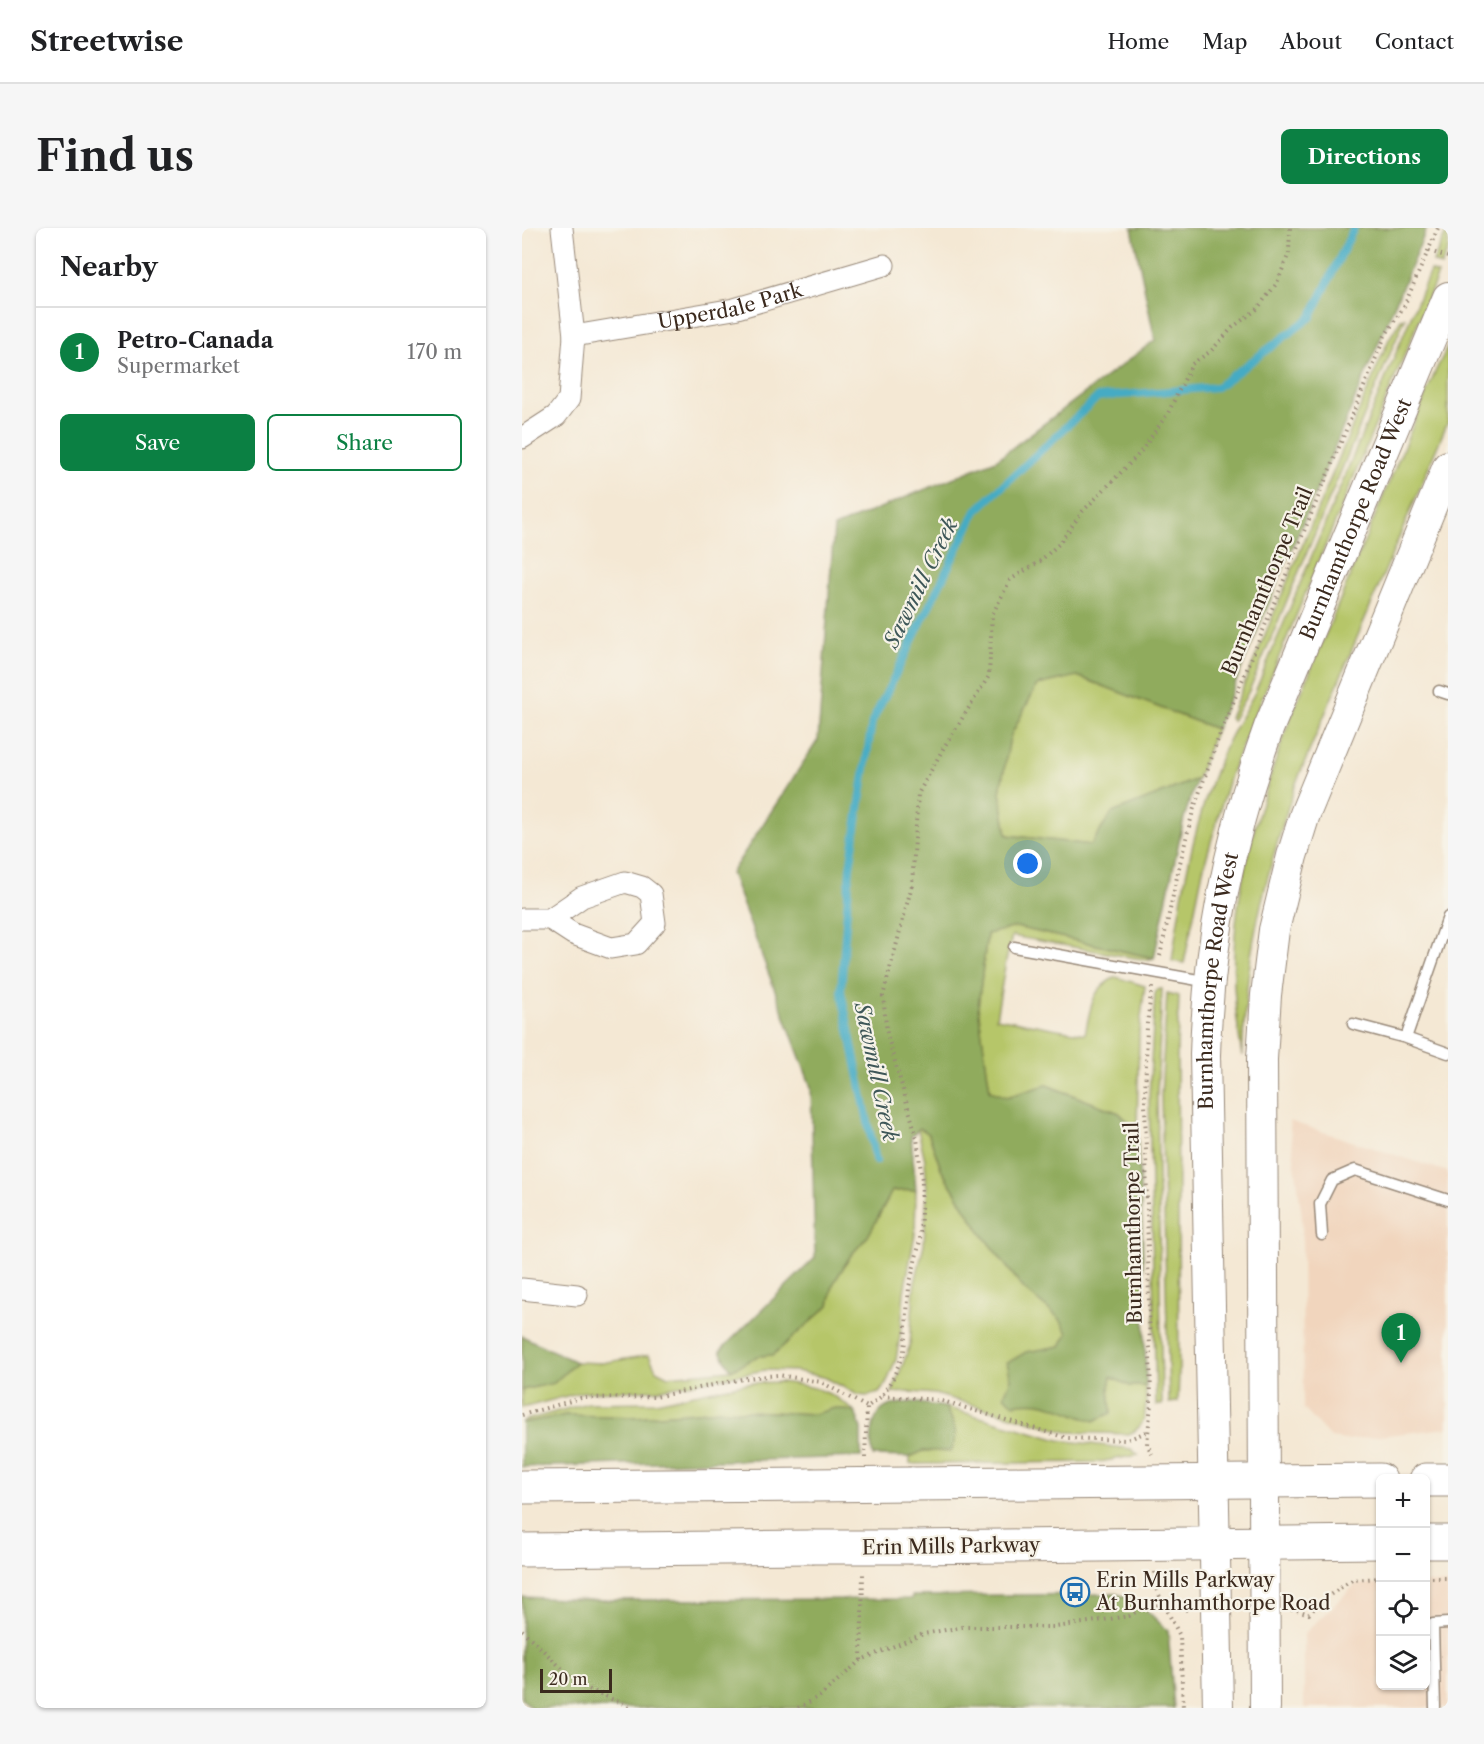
<!DOCTYPE html>
<html lang="en">
<head>
<meta charset="utf-8">
<style>
  :root { --surface:#fff; --page:#f6f6f6; --text:#202124; --muted:#757577; --line:#e0e0e0; --accent:#0b8043 }
  body { margin:0; font-family:"Libre Caslon Text",serif; background:var(--page); color:var(--text) }
  .controls { position:absolute; right:18px; bottom:18px; display:grid; overflow:hidden; border-radius:9px; box-shadow:0 2px 4px #0004 }
  .controls button { width:54px; height:54px; display:grid; place-items:center; padding:0; border:0; border-bottom:2px solid var(--line); background:var(--surface); color:var(--text); font:30px sans-serif }
  .scale { position:absolute; left:18px; bottom:15px; width:72px; box-sizing:border-box; padding-left:6px; border:3px solid #3b2a1e; border-top:0; font-size:16px; line-height:21px; white-space:nowrap; color:#3b2a1e; -webkit-text-stroke:4px #f7f3e8; paint-order:stroke }
  .you { position:absolute; left:506px; top:636px; width:21px; height:21px; margin:-15px; border:4px solid #fff; border-radius:50%; background:#1a73e8; box-shadow:0 0 0 9px #1a73e833 }
  .badge { display:grid; place-items:center; width:39px; height:39px; border-radius:50%; background:var(--accent); color:#fff; font-size:20px; font-weight:700 }
  .pin { position:absolute; translate:-50% -50px; filter:drop-shadow(0 2px 3px #0008) }
  .pin::after { content:''; position:absolute; top:32px; width:21px; height:18px; background:inherit; clip-path:polygon(0 0,100% 0,50% 100%) }
  .list { margin:0; padding:0; list-style:none }
  h2 { display:flex; justify-content:space-between; align-items:center; height:78px; margin:0; padding:0 24px; font-size:26px }
  h2 small { font-size:20px; font-weight:400; color:var(--muted) }
  .list li { display:grid; grid-template-columns:39px 1fr auto; gap:18px; align-items:center; box-sizing:border-box; height:90px; padding:0 24px; border-top:2px solid var(--line) }
  .list b { display:block; font-size:22px; white-space:nowrap }
  .list p { margin:0; font-size:20px; white-space:nowrap; color:var(--muted) }
  .list em { font-size:20px; font-style:normal; color:var(--muted) }
  .actions { display:flex; gap:12px; padding:18px 24px }
  .actions a { flex:1; padding:14px 0; border:2px solid var(--accent); border-radius:9px; text-align:center; font-size:21px; color:var(--accent) }
  .actions .main { background:var(--accent); color:#fff }
  .icon { flex:none; width:33px; height:33px; fill:none; stroke:currentColor; stroke-width:2; stroke-linecap:round; stroke-linejoin:round }
  .map { position:relative; flex:none; width:926px; height:1480px; overflow:hidden; border-radius:9px }
  header { display:flex; align-items:center; gap:36px; box-sizing:border-box; height:84px; padding:0 30px; background:var(--surface); border-bottom:2px solid var(--line) }
  header strong { font-size:28px }
  nav { display:flex; gap:33px; margin-inline-start:auto; font-size:21px }
  .intro { display:flex; align-items:center; justify-content:space-between; box-sizing:border-box; height:144px; padding:0 36px }
  h1 { margin:0; font-size:42px }
  .button { padding:15px 27px; border-radius:9px; background:var(--accent); color:#fff; font-size:21px; font-weight:700 }
  main { display:flex; gap:36px; padding:0 36px }
  aside { flex:1; background:var(--surface); border-radius:9px; box-shadow:0 2px 4px #0004 }
  .map>svg:first-child { display:block }
  .built { fill:#f1d5bd }
  .green { fill:#b6c669; stroke:#787844; stroke-width:1.5 }
  .forest { fill:#90ab5d; stroke:#666a3e; stroke-width:1.5 }
  .lines { fill:none; stroke-linecap:round; stroke-linejoin:round }
  .stream { stroke:#44abc4; stroke-width:8 }
  .service-casing { stroke:#988979; stroke-width:13 }
  .minor-casing { stroke:#988979; stroke-width:23 }
  .secondary-casing { stroke:#988979; stroke-width:32 }
  .primary-casing { stroke:#988979; stroke-width:35 }
  .path { stroke:#988979; stroke-width:4; stroke-dasharray:1.5 4.5; stroke-linecap:butt }
  .service { stroke:#fff; stroke-width:10 }
  .minor { stroke:#fff; stroke-width:21 }
  .secondary { stroke:#fff; stroke-width:30 }
  .primary { stroke:#fff; stroke-width:33 }
  .primary-bridge-casing { stroke:#988979; stroke-width:35; stroke-linecap:butt }
  .primary-bridge { stroke:#fff; stroke-width:33 }
  .labels { text-anchor:middle; stroke-width:4.5; stroke-linejoin:round; paint-order:stroke }
  .street-label { font-size:20px; fill:#3b2a1e; stroke:#f7f3e8 }
  .poi-label { font-size:20px; fill:#3b2a1e; stroke:#f7f3e8; text-anchor:start }
  .water-label { font-size:21px; font-style:italic; fill:#3e5758; stroke:#f7f3e8 }
</style>
</head>
<body>
<header>
<strong>Streetwise</strong>
<nav><a>Home</a><a>Map</a><a>About</a><a>Contact</a></nav>
</header>
<div class="intro"><h1>Find us</h1><a class="button">Directions</a></div>
<main>
<aside>
<h2>Nearby<small></small></h2>
<ul class="list">
<li><span class="badge">1</span><div><b>Petro-Canada</b><p>Supermarket</p></div><em>170 m</em></li>
</ul>
<div class="actions"><a class="main">Save</a><a>Share</a></div>
</aside>
<div class="map">
<svg width="926" height="1480" viewBox="0 0 926 1480">
  <rect width="100%" height="100%" fill="#f7f3e8"/>
  <filter id="ink" filterUnits="userSpaceOnUse"><feTurbulence type="fractalNoise" baseFrequency=".0167" numOctaves="2"/><feDisplacementMap in="SourceGraphic" scale="12" xChannelSelector="R" yChannelSelector="G"/><feConvolveMatrix kernelMatrix="1 2 1 2 8 2 1 2 1" color-interpolation-filters="sRGB"/></filter>
  <filter id="wash" filterUnits="userSpaceOnUse"><feTurbulence type="fractalNoise" baseFrequency=".008" numOctaves="4" result="noise"/><feDisplacementMap in="SourceGraphic" scale="24" xChannelSelector="R" yChannelSelector="G"/><feGaussianBlur stdDeviation="1.35" result="paint"/><feColorMatrix in="noise" values="0 0 0 0 0 0 0 0 0 0 0 0 0 0 0 0 0 1.4 0 .05"/><feComposite in="paint" operator="in"/></filter>
  <g filter="url(#wash)">
    <rect width="100%" height="100%" fill="#f4e8d4"/>
    <path class="built" d="M 767,893 L 926,944 L 926,1200 L 824,1212 L 809,1210 L 781,1180 L 780,988 Z
      M 904,1355 L 926,1356 L 926,1480 L 782,1480 L 782,1406 L 834,1356 L 858,1356 L 858,1458 L 904,1458 Z"/>
    <path class="green" d="M 926,0 L 926,21 L 919,38 L 911,34 Z
      M 908,43 L 916,46 L 708,547 L 681,642 L 662,735 L 650,733 C 660,659 674,582 706,513 C 714,497 724,481 733,464 Z
      M 883,90 L 727,463 L 710,493 L 708,490 L 867,111 L 879,91 Z
      M 926,118 L 926,193 L 774,555 C 755,612 738,669 729,728 C 724,761 722,795 720,828 C 715,794 710,759 712,724 C 715,645 741,567 767,494 L 914,142 Z
      M 555,448 L 694,501 L 675,551 L 590,585 L 569,617 L 485,607 L 478,564 L 488,509 L 515,457 Z
      M 494,699 L 632,730 L 624,732 L 490,708 L 484,733 L 474,790 L 563,806 C 569,781 568,761 594,749 L 623,758 L 617,805 L 615,902 L 597,885 L 525,857 L 485,869 L 468,863 L 456,779 L 465,706 Z
      M 640,761 L 635,867 L 640,1177 L 634,1177 L 627,868 L 633,767 L 634,762 Z
      M 645,765 L 657,768 L 655,821 L 657,1145 L 656,1174 L 647,1175 L 639,868 Z
      M 398,900 L 407,907 L 420,943 L 459,1005 L 502,1061 L 538,1091 L 546,1105 L 539,1118 L 522,1121 L 489,1151 L 492,1176 L 510,1173 L 535,1178 L 561,1190 L 589,1185 L 587,1159 L 589,1149 L 608,1158 L 624,1158 C 623,1177 628,1197 607,1206 L 545,1204 L 413,1166 L 390,1164 L 370,1165 L 388,1117 L 392,1059 L 402,1016 L 405,963 L 403,932 L 396,902 Z
      M 394,962 L 393,1006 L 382,1064 L 379,1101 L 374,1132 L 364,1156 L 357,1165 L 345,1168 L 336,1167 L 304,1150 L 275,1143 L 243,1142 L 134,1162 L 60,1164 L 0,1180 L 0,1162 L 32,1155 L 54,1134 L 80,1135 L 127,1127 L 134,1142 L 146,1148 L 209,1142 L 236,1128 L 251,1127 L 307,1077 L 311,1056 L 329,1027 L 346,1008 L 370,963 Z
      M 259,1154 C 291,1158 309,1162 333,1184 L 313,1180 L 293,1186 L 199,1182 L 114,1189 L 44,1187 L 0,1195 L 0,1193 L 66,1175 L 134,1174 L 226,1155 Z
      M 423,1179 L 537,1212 L 609,1221 L 616,1227 L 577,1234 L 388,1236 L 388,1229 L 401,1223 L 432,1195 Z"/>
    <path class="forest" d="M 610,0 L 905,0 L 694,501 L 555,448 L 515,457 L 488,509 L 478,564 L 485,607 L 569,617 L 590,585 L 675,551 L 662,590 L 632,730 L 494,699 L 465,706 L 456,779 L 468,863 L 485,869 L 524,857 L 597,885 L 615,902 L 620,995 L 624,1158 L 608,1158 L 589,1149 L 587,1159 L 589,1185 L 572,1193 C 540,1184 527,1170 492,1176 L 482,1168 L 489,1151 L 485,1135 L 504,1124 L 539,1118 L 546,1105 L 538,1091 L 502,1061 L 459,1005 L 420,943 L 407,907 L 398,900 L 389,908 L 394,962 L 370,963 L 346,1008 L 329,1027 L 311,1056 L 307,1077 L 251,1127 L 236,1128 L 209,1142 L 198,1123 L 293,1030 L 289,859 L 209,645 L 296,512 L 312,299 L 474,232 L 633,112 Z
      M 0,1108 L 54,1134 L 32,1155 L 0,1162 Z
      M 390,1174 L 423,1179 C 432,1195 438,1206 429,1223 L 401,1223 L 388,1229 L 351,1228 C 348,1214 348,1192 361,1181 C 369,1175 381,1175 390,1174 Z
      M 313,1180 L 333,1184 L 339,1200 L 339,1229 L 0,1239 L 0,1195 L 44,1187 L 114,1189 L 199,1182 L 293,1186 Z
      M 594,1366 L 614,1372 L 646,1403 L 652,1480 L 10,1480 L 0,1471 L 0,1369 L 69,1372 L 389,1371 L 390,1368 Z"/>
    <g class="lines">
      <path class="stream" d="M 354,933 L 319,763 L 328,640 L 350,494 L 454,283 L 576,169 L 695,159 L 789,89 L 832,0"/>
    </g>
  </g>
  <g filter="url(#ink)">
    <g class="lines">
      <g class="service-casing">
        <path id="service" d="M 917,463 L 926,466
          M 926,689 L 884,810 L 926,825
          M 492,719 L 687,754
          M 831,796 L 884,810
          M 800,1007 L 798,976 L 810,952 L 833,942 L 926,972
          M 913,1480 L 911,1396 L 926,1395"/>
      </g>
      <g class="minor-casing">
        <g id="minor">
          <path id="s1" d="M 52,108 L 212,81 L 362,37"/>
          <path d="M 0,210 L 34,188 L 47,171 L 52,108 L 40,0"/>
          <path d="M 0,691 L 28,691 L 60,669 L 103,654 L 120,659 L 129,666 L 133,695 L 114,716 L 89,720 L 51,706 L 28,691"/>
          <path d="M 0,1061 L 55,1067"/>
        </g>
      </g>
      <g class="secondary-casing">
        <g id="secondary">
          <path id="s2" d="M 696,1480 L 683,827 C 686,714 709,604 747,499 L 926,69"/>
          <path d="M 743,1480 L 740,831 L 744,767 L 752,702 L 770,628 L 783,586 L 926,238"/>
        </g>
      </g>
      <g class="primary-casing">
        <path id="primary" d="M 904,1252 L 926,1252
          M 389,1256 L 858,1252
          M 0,1259 L 289,1257
          M 904,1314 L 926,1314
          M 390,1319 L 858,1314
          M 0,1322 L 290,1319"/>
      </g>
      <path class="path" d="M 907,23 L 926,29
        M 638,728 L 658,635 L 671,583 L 696,511 L 863,108 L 882,78 L 916,0
        M 630,759 L 625,796 L 623,875 L 629,1176 L 625,1216 L 630,1226
        M 360,1168 L 417,1172 L 545,1210 L 605,1212 L 627,1203
        M 0,1187 L 59,1170 L 133,1169 L 225,1150 L 256,1147 L 299,1154 L 345,1179
        M 343,1230 L 345,1179 L 360,1168 L 371,1150 L 382,1124 L 387,1059 L 398,1013 L 400,953 L 395,910 L 365,806 L 361,768 L 390,657 L 396,566 L 422,519 L 467,448 L 470,387 L 488,352 L 518,333 L 537,316 L 561,283 L 617,226 L 646,185 L 670,136 L 689,123 L 711,99 L 735,81 L 755,55 L 767,25 L 768,0
        M 633,1344 L 634,1361 L 658,1408 L 661,1480
        M 904,1350 L 926,1350
        M 769,1382 L 775,1382 L 787,1386 L 799,1373 L 830,1352 L 858,1350
        M 0,1402 L 57,1457 L 111,1480
        M 339,1432 L 341,1346
        M 276,1480 L 298,1468 L 339,1432 L 401,1406 L 440,1399 L 534,1399 L 607,1388 L 619,1381 L 643,1376 L 668,1383"/>
      <use href="#service" class="service"/>
      <use href="#minor" class="minor"/>
      <use href="#secondary" class="secondary"/>
      <use href="#primary" class="primary"/>
      <g class="primary-bridge-casing">
        <path id="primary-bridge" d="M 289,1257 L 389,1256
          M 290,1319 L 390,1319"/>
      </g>
      <use href="#primary-bridge" class="primary-bridge"/>
    </g>
  </g>
  <defs>
    <g id="bus-ring" transform="scale(1.5)"><circle r="9.5" fill="#f7f3e8" stroke="#1f6fb2" stroke-width="1.5"/><path d="M-5-6H5V4H4V6H2V4H-2V6H-4V4H-5ZM-3.5-4V0h7V-4ZM-3.5 1.2v1.5H-2V1.2ZM2 1.2v1.5H3.5V1.2Z" fill="#1f6fb2"/></g>
  </defs>
  <g fill-rule="evenodd">
    <use href="#bus-ring" x="553" y="1364"/>
  </g>
  <g class="labels">
    <g class="street-label">
      <text dy="7" stroke="none"><textPath href="#s1" startOffset="159">Upperdale Park</textPath></text>
      <text dy="7" stroke="none"><textPath href="#s2" startOffset="1214">Burnhamthorpe Road West</textPath></text>
      <text transform="translate(745 353) rotate(-67)" y="7">Burnhamthorpe Trail</text>
      <text dy="7" stroke="none"><textPath href="#s2" startOffset="728">Burnhamthorpe Road West</textPath></text>
      <text transform="translate(611 995) rotate(-91)" y="7">Burnhamthorpe Trail</text>
      <text transform="translate(429 1318) rotate(-1)" y="7">Erin Mills Parkway</text>
    </g>
    <g class="poi-label">
      <text x="574" y="1359">Erin Mills Parkway<tspan x="574" dy="23">At Burnhamthorpe Road</tspan></text>
    </g>
    <g class="water-label">
      <text transform="translate(399 355) rotate(-64)" y="7">Sawmill Creek</text>
      <text transform="translate(354 844) rotate(78)" y="7">Sawmill Creek</text>
    </g>
  </g>
</svg>
<div class="controls">
<button>+</button>
<button>−</button>
<button><svg class="icon" aria-label="locate" viewBox="0 0 24 24"><circle cx="12" cy="12" r="6"/><path d="M12 2v4M12 18v4M2 12h4M18 12h4"/></svg></button>
<button><svg class="icon" aria-label="layers" viewBox="0 0 24 24"><path d="M12 4l9 5-9 5-9-5zM3 14l9 5 9-5"/></svg></button>
</div>
<div class="scale">20 m</div>
<div class="you"></div>
<div class="pin badge" style="left:879px;top:1135px">1</div>
</div>
</main>
</body>
</html>
